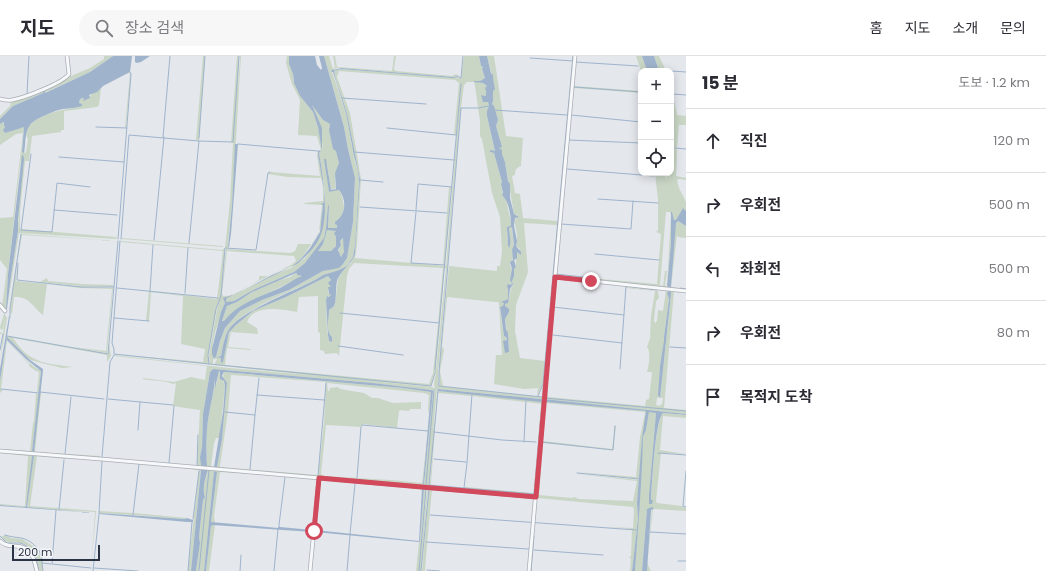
<!DOCTYPE html>
<html lang="ko">
<head>
<meta charset="utf-8">
<style>
  :root { --surface:#fff; --page:#f7f7f7; --text:#2b2b33; --muted:#7c7c81; --line:#e1e1e2 }
  body { margin:0; font-family:Poppins,"Noto Sans KR",sans-serif; background:var(--page); color:var(--text) }
  .controls { position:absolute; right:12px; top:12px; display:grid; overflow:hidden; border-radius:8px; box-shadow:0 2px 10px #0003 }
  .controls button { width:36px; height:36px; display:grid; place-items:center; padding:0; border:0; border-bottom:1px solid var(--line); background:var(--surface); color:var(--text); font:20px sans-serif }
  .scale { position:absolute; left:12px; bottom:10px; width:88px; box-sizing:border-box; padding-left:4px; border:2px solid #2b3445; border-top:0; font-size:11px; line-height:14px; white-space:nowrap; color:#2b3445; -webkit-text-stroke:3px #f4f6f9; paint-order:stroke }
  .stop { position:absolute; width:12px; height:12px; margin:-9px; border:3px solid #d1495b; border-radius:50%; background:#fff }
  .stop.end { background:#d1495b; border-color:#fff; box-shadow:0 1px 4px #0008 }
  .list { margin:0; padding:0; list-style:none }
  h2 { display:flex; justify-content:space-between; align-items:center; height:52px; margin:0; padding:0 16px; font-size:17px }
  h2 small { font-size:13px; font-weight:400; color:var(--muted) }
  .list li { display:grid; grid-template-columns:26px 1fr auto; gap:12px; align-items:center; box-sizing:border-box; height:64px; padding:0 16px; border-top:1px solid var(--line) }
  .list b { display:block; font-size:15px; white-space:nowrap }
  .list em { font-size:13px; font-style:normal; color:var(--muted) }
  .icon { flex:none; width:22px; height:22px; fill:none; stroke:currentColor; stroke-width:2; stroke-linecap:round; stroke-linejoin:round }
  .map { position:relative; flex:none; width:686px; height:515px; overflow:hidden }
  header { display:flex; align-items:center; gap:24px; box-sizing:border-box; height:56px; padding:0 20px; background:var(--surface); border-bottom:1px solid var(--line) }
  header strong { font-size:19px }
  nav { display:flex; gap:22px; margin-inline-start:auto; font-size:14px }
  .search { width:280px; height:36px; background:var(--page); display:flex; align-items:center; gap:10px; box-sizing:border-box; padding:0 14px; border-radius:22px; color:var(--muted); font-size:15px }
  main { display:flex }
  aside { flex:1; background:var(--surface) }
  .map>svg:first-child { display:block }
  .green { fill:#c9d6c5; fill-rule:evenodd }
  .water { fill:#9fb4cc; fill-rule:evenodd }
  .lines { fill:none; stroke-linecap:round; stroke-linejoin:round }
  .stream { stroke:#9fb4cc; stroke-width:1 }
  .minor-casing { stroke:#a9aeb7; stroke-width:4.5 }
  .minor { stroke:#f7f8fa; stroke-width:3 }
  .route { stroke:#d1495b; stroke-width:5 }
</style>
</head>
<body>
<header>
<strong>지도</strong>
<div class="search"><svg class="icon" aria-label="search" viewBox="0 0 24 24"><circle cx="10" cy="10" r="6"/><path d="M15 15l6 6"/></svg>장소 검색</div>
<nav><a>홈</a><a>지도</a><a>소개</a><a>문의</a></nav>
</header>
<main>
<div class="map">
<svg width="686" height="515" viewBox="0 0 686 515">
  <rect width="100%" height="100%" fill="#e4e7ec"/>
  <path class="green" d="M 104,0 L 113,0 L 90,16 L 44,37 L 45,33 L 69,19 L 71,20 L 90,12 L 104,3 Z
    M 203,0 L 205,0 L 199,84 L 196,84 Z
    M 237,0 L 239,0 L 238,38 L 240,0 L 241,0 L 232,149 L 228,188 L 228,191 L 229,192 L 225,192 L 221,240 L 216,253 L 208,299 L 209,307 L 208,308 L 115,298 L 203,306 L 205,293 L 181,288 L 183,240 L 151,236 L 149,265 L 146,265 L 149,235 L 217,243 L 223,195 L 121,186 L 121,185 L 222,194 L 225,192 L 230,145 L 233,87 L 231,86 Z
    M 287,0 L 289,0 L 289,8 L 293,18 L 293,24 L 300,40 L 313,56 L 318,71 L 323,94 L 320,69 L 311,47 L 323,64 L 330,68 C 327,82 339,94 339,108 C 338,118 333,121 336,132 L 331,134 L 327,108 L 325,103 L 329,136 L 339,134 L 342,140 L 344,151 L 342,159 L 337,165 L 337,172 L 328,172 L 329,150 L 328,150 L 326,172 L 324,182 L 312,201 L 305,207 L 294,216 L 253,234 L 234,245 L 226,247 L 226,244 L 227,242 L 276,218 L 291,212 L 305,202 L 318,183 L 323,167 L 325,141 L 324,128 L 319,97 L 321,94 L 317,80 L 298,79 L 300,44 L 292,28 L 286,7 Z
    M 324,0 L 329,0 L 333,13 L 335,11 L 333,0 L 335,0 L 337,11 L 392,15 L 394,0 L 396,0 L 394,13 L 396,15 L 452,20 L 456,18 L 459,20 L 453,21 L 341,12 C 338,11 333,13 331,16 L 332,16 L 346,57 L 355,106 L 358,115 L 359,126 L 355,189 L 353,201 L 347,210 L 339,214 L 323,219 L 315,224 C 292,235 243,253 229,273 C 224,281 223,292 221,300 L 216,301 L 220,285 L 225,272 L 240,255 L 262,244 L 289,234 L 323,215 L 343,208 L 347,202 L 353,166 L 355,123 L 348,93 L 344,71 Z
    M 464,0 L 479,0 L 481,10 L 483,11 L 482,13 L 485,22 L 480,25 L 474,25 L 483,27 L 487,30 L 486,40 L 481,39 L 485,46 L 488,46 L 489,50 L 487,60 L 495,95 L 490,95 L 490,96 L 494,97 L 502,126 L 501,128 L 503,140 L 506,144 L 511,166 L 511,170 L 507,176 L 508,189 L 509,172 L 512,171 L 512,172 L 514,191 L 512,194 L 513,202 L 510,209 L 512,214 L 511,223 L 512,227 L 508,233 L 508,243 L 505,244 L 503,251 L 500,251 L 500,254 L 504,280 L 506,281 L 509,296 L 509,288 L 505,263 L 509,256 L 505,250 L 505,248 C 511,242 509,235 513,228 C 511,223 512,214 516,211 C 516,204 514,199 520,193 L 516,190 C 516,188 517,186 517,183 C 518,174 512,168 517,159 L 514,158 L 505,106 L 499,92 L 500,84 L 496,70 L 498,64 L 492,48 L 493,45 L 493,22 L 487,0 L 494,0 L 506,80 L 523,82 L 521,110 C 516,112 515,114 515,119 L 512,120 L 515,137 L 520,138 L 523,162 L 557,165 L 557,169 L 524,167 L 528,216 L 516,249 L 515,275 L 520,302 L 545,305 L 543,328 L 537,340 L 538,332 L 524,333 L 494,328 L 496,299 L 502,299 L 499,248 L 498,246 L 495,246 L 448,241 L 447,242 L 442,290 L 444,294 L 440,315 L 443,330 L 440,330 L 439,316 L 449,210 L 497,215 L 497,210 L 500,210 L 502,195 L 500,161 L 492,137 L 482,83 L 480,80 L 480,65 L 475,30 L 474,26 L 467,26 L 464,29 L 461,52 L 438,317 L 439,330 L 543,341 L 542,348 L 526,346 L 526,343 L 538,345 L 541,343 L 437,333 L 433,376 L 437,352 L 436,343 L 437,342 L 431,429 L 430,429 L 434,376 L 429,430 L 426,429 L 433,344 L 426,429 L 424,429 L 433,336 L 431,334 L 373,327 L 213,313 L 210,316 L 203,358 L 202,391 L 200,401 L 207,409 C 206,394 206,373 209,358 C 211,347 214,335 215,323 L 216,322 L 216,330 L 219,315 L 220,316 L 225,330 L 220,378 L 219,382 L 216,382 L 214,387 L 211,410 L 216,412 L 217,411 L 222,383 L 227,327 L 223,322 L 224,316 L 403,332 L 431,336 L 429,358 L 428,353 L 429,339 L 424,337 L 327,327 L 328,335 L 329,335 L 330,332 L 338,331 L 340,333 L 364,337 L 372,342 L 378,342 L 393,347 L 421,346 L 421,353 L 410,353 L 409,355 L 401,354 L 399,355 L 397,372 L 363,368 L 362,371 L 326,369 L 321,418 L 325,420 L 390,424 L 392,424 L 422,427 L 428,376 L 423,429 L 318,420 L 324,366 L 326,326 L 231,319 L 228,355 L 220,410 L 220,411 L 318,419 L 317,420 L 102,402 L 197,410 L 200,353 L 199,354 L 173,350 L 176,327 L 173,328 C 164,324 153,325 143,323 L 143,322 L 174,326 L 191,321 L 205,324 L 207,310 L 114,300 L 114,299 L 229,312 L 309,319 L 214,309 L 217,303 L 213,303 L 213,308 L 210,308 L 209,299 L 217,253 L 221,240 L 226,193 L 291,197 L 295,195 L 298,188 L 312,188 L 319,176 L 322,149 L 305,148 L 304,147 L 323,145 L 323,131 L 321,122 L 288,121 L 268,118 L 270,116 L 320,120 L 317,99 L 318,95 L 324,134 L 324,146 L 321,147 L 323,148 L 322,164 L 319,177 L 301,203 L 291,211 L 281,214 L 252,228 L 224,244 L 225,247 C 220,264 209,285 214,302 L 215,301 L 221,302 L 222,307 L 227,285 L 230,274 L 253,255 L 286,241 L 328,220 L 331,224 L 329,228 L 332,231 L 328,231 L 328,237 L 331,239 L 330,241 L 327,240 L 326,244 L 327,274 L 329,285 L 332,286 L 332,281 C 325,275 328,263 329,254 L 335,249 L 338,222 L 343,215 L 351,207 L 355,198 L 360,123 L 347,57 L 336,24 L 334,15 L 341,13 L 461,22 ZM 339,15 L 455,24 L 459,27 L 454,78 L 456,79 L 461,28 L 446,210 L 355,202 L 357,189 L 361,123 L 350,57 L 337,21 ZM 227,195 L 294,200 L 296,205 L 291,209 L 268,220 L 259,220 L 259,224 C 248,229 236,241 223,240 L 222,237 ZM 354,207 L 443,212 L 438,267 L 440,267 L 444,213 L 446,212 L 436,314 L 435,314 L 440,268 L 438,268 L 433,317 L 429,328 L 225,309 L 227,292 L 251,294 L 251,293 L 228,291 L 231,276 L 258,278 L 257,272 L 247,266 C 254,247 283,254 297,256 L 299,241 L 318,240 L 318,276 L 320,277 L 320,294 L 324,295 L 325,298 L 337,297 L 339,300 L 347,220 L 349,213 ZM 434,317 L 436,318 C 432,328 436,330 434,339 L 433,331 L 361,324 L 431,330 Z
    M 636,0 L 642,0 L 647,15 L 641,15 Z
    M 654,0 L 659,0 L 666,15 L 659,15 Z
    M 130,16 L 131,18 L 126,71 L 125,71 L 130,18 L 129,17 Z
    M 574,30 L 641,35 L 641,37 L 574,32 Z
    M 671,30 L 677,59 L 686,60 L 686,69 L 679,69 L 677,91 L 675,92 L 677,94 L 676,120 L 686,122 L 686,124 L 679,123 L 677,124 L 679,132 L 686,146 L 686,155 L 683,153 L 678,163 L 674,165 L 672,157 L 671,157 L 671,187 L 667,230 L 671,231 L 675,172 L 676,166 L 678,165 L 686,170 L 686,182 L 678,181 L 677,179 L 671,231 L 686,233 L 686,236 L 674,235 L 664,352 L 686,354 L 686,358 L 544,343 L 546,329 L 547,335 L 545,341 L 548,336 L 546,328 L 556,219 L 657,228 L 661,178 L 656,176 L 658,174 L 658,144 L 655,117 L 664,117 L 667,124 L 666,117 L 671,117 ZM 666,156 L 670,156 L 671,159 L 667,230 L 665,230 L 667,215 L 665,215 L 663,230 L 660,229 ZM 558,223 L 666,234 L 663,255 L 658,254 L 657,265 L 655,267 L 654,265 L 656,245 L 659,242 L 658,235 L 626,231 L 626,232 L 655,235 L 651,260 L 650,282 L 647,291 C 651,296 649,309 647,316 L 652,316 L 649,343 L 646,344 L 645,350 L 548,341 L 547,328 L 557,224 ZM 671,238 L 660,342 L 663,342 L 662,348 L 659,350 L 656,349 L 657,342 L 659,341 L 660,310 L 665,285 L 664,281 L 669,243 L 668,239 Z
    M 101,32 L 99,49 L 97,51 L 64,55 L 64,74 L 61,74 L 61,76 L 32,80 L 29,105 L 25,105 L 20,155 L 20,173 L 116,181 L 117,183 L 19,177 L 7,253 L 11,220 L 18,175 L 21,101 L 8,218 L 6,253 L 2,250 L 7,213 L 0,204 L 0,162 L 13,161 L 23,77 L 16,78 L 0,89 L 0,68 L 5,66 L 5,77 L 24,70 L 22,96 L 26,97 L 28,83 L 26,79 C 27,76 28,70 31,68 C 44,56 62,54 79,51 L 81,48 L 79,47 L 80,43 L 88,41 Z
    M 43,34 L 43,37 L 13,50 L 0,63 L 0,60 L 10,50 L 11,46 Z
    M 449,131 L 451,131 L 445,209 L 443,209 Z
    M 327,174 L 336,175 L 335,179 L 336,181 L 336,190 L 331,195 L 318,195 L 321,190 Z
    M 21,178 L 117,185 L 22,179 L 17,207 L 16,225 C 49,228 81,231 113,232 L 107,297 L 73,291 L 106,295 L 112,233 L 81,232 L 47,228 L 43,259 C 32,250 29,240 14,241 L 12,258 L 11,257 L 10,252 Z
    M 121,182 L 223,190 L 223,191 L 121,183 Z
    M 344,182 L 344,196 L 342,201 L 338,196 L 341,189 L 340,185 Z
    M 296,217 L 297,217 L 297,219 L 303,220 L 240,251 L 224,265 L 222,265 L 227,250 L 237,246 L 252,236 L 276,225 L 290,221 Z
    M 47,222 L 48,225 L 82,228 L 113,229 L 113,231 L 82,230 L 40,226 Z
    M 2,253 L 7,262 L 0,306 L 3,278 L 0,278 L 0,276 L 3,278 L 5,260 L 3,273 L 1,274 L 0,271 L 4,258 Z
    M 7,280 L 108,298 L 109,287 L 111,300 L 107,306 L 107,299 L 13,282 C 30,308 45,307 73,311 L 62,312 L 30,304 L 8,282 L 6,283 C 14,291 31,312 41,314 L 39,336 L 37,336 L 39,316 L 36,315 L 29,310 L 29,308 L 7,285 L 1,333 L 3,334 L 0,337 L 0,325 Z
    M 438,335 L 471,338 L 471,340 L 438,337 Z
    M 39,337 L 32,395 L 34,395 L 40,337 L 41,337 L 35,396 L 100,400 L 100,402 L 0,394 L 0,393 L 30,395 L 33,367 L 34,365 L 36,338 Z
    M 472,338 L 525,343 L 525,346 L 472,340 Z
    M 545,345 L 646,355 L 639,423 L 577,416 L 636,421 L 640,381 L 645,357 L 645,356 L 546,347 L 543,385 L 612,393 L 615,370 L 616,370 L 613,394 L 543,387 L 539,439 L 572,442 L 574,441 L 579,443 L 633,445 L 637,425 L 577,418 L 639,424 L 637,446 L 638,463 L 632,515 L 630,515 L 631,503 L 629,501 L 631,500 L 632,473 L 607,471 L 633,472 L 634,454 L 633,451 L 537,442 Z
    M 649,355 L 656,357 L 650,427 L 651,444 C 652,429 655,365 663,357 L 686,359 L 686,362 L 663,360 L 660,394 L 686,398 L 661,397 L 656,445 L 657,447 L 682,450 L 686,452 L 686,455 L 654,453 L 653,454 L 647,507 L 651,515 L 647,515 L 647,506 L 652,453 L 647,453 L 642,515 L 635,515 L 643,381 L 646,374 Z
    M 0,396 L 100,404 L 66,402 L 66,403 L 37,400 L 30,450 L 57,452 L 59,451 L 58,454 L 27,451 L 34,400 L 32,400 L 27,447 L 24,451 L 0,449 L 0,448 L 23,450 L 25,449 L 28,400 L 0,397 Z
    M 157,409 L 284,420 L 220,416 L 214,460 L 215,467 L 211,466 L 217,416 L 214,415 L 204,515 L 200,515 L 200,505 L 199,515 L 196,515 L 200,487 L 199,481 L 203,444 L 205,441 C 202,433 205,422 208,415 L 201,414 L 191,515 L 188,515 L 199,414 Z
    M 320,423 L 422,432 L 422,433 L 321,424 L 315,476 Z
    M 465,431 L 533,437 L 533,438 L 465,432 Z
    M 424,432 L 426,432 L 419,515 L 416,515 L 419,486 L 420,485 Z
    M 427,432 L 428,433 L 421,515 L 419,515 Z
    M 429,433 L 432,433 L 425,513 L 425,515 L 422,515 Z
    M 60,452 L 96,455 L 91,511 L 95,456 L 59,454 Z
    M 99,455 L 133,457 L 133,459 L 99,457 Z
    M 134,457 L 187,462 L 186,463 L 134,459 Z
    M 211,469 L 215,469 L 209,515 L 206,515 Z
    M 5,479 L 11,482 L 22,483 L 36,492 L 42,502 L 43,515 L 40,515 C 37,504 34,490 21,487 C 12,484 9,490 1,481 Z"/>
  <path class="water" d="M 113,0 L 132,0 L 130,16 L 103,30 L 97,36 L 89,39 L 90,42 L 83,45 L 84,42 L 83,42 L 80,43 L 79,47 L 82,48 L 82,50 C 76,52 70,52 63,53 C 56,54 34,63 30,69 C 24,77 26,88 24,97 L 22,96 L 24,71 L 5,77 L 3,74 L 5,71 L 4,69 L 4,66 L 0,68 L 0,63 L 13,50 L 43,37 L 45,33 L 45,37 L 90,16 Z
    M 135,0 L 150,0 L 141,6 L 137,7 L 135,6 Z
    M 289,0 L 315,0 L 317,9 L 321,14 L 322,12 L 319,0 L 324,0 L 344,71 L 348,93 L 355,122 L 353,166 L 347,202 L 343,208 L 339,212 L 323,215 L 289,234 L 262,244 L 240,255 L 225,272 L 220,285 L 216,301 L 221,300 C 223,291 224,281 229,273 C 241,255 294,235 315,224 L 323,219 L 339,214 L 347,210 L 353,201 L 355,189 L 359,126 L 358,115 L 354,100 L 346,57 L 333,16 L 331,16 L 333,13 L 334,14 L 341,12 L 453,21 L 459,20 L 459,21 L 453,22 L 341,13 L 334,15 L 336,24 L 347,57 L 360,123 L 355,198 C 352,208 343,213 338,222 C 335,227 337,247 334,250 C 332,252 330,253 329,254 C 329,263 325,275 332,281 L 332,286 L 329,285 L 328,279 L 326,244 L 327,240 L 329,241 L 331,239 L 329,238 L 328,231 L 331,231 L 328,227 L 331,224 L 328,220 L 286,241 L 253,255 L 236,269 L 229,276 L 223,306 L 221,307 L 221,302 L 215,301 L 214,303 L 212,298 L 212,293 L 221,256 L 225,247 L 223,242 L 236,238 L 272,219 L 291,211 L 301,203 L 310,192 L 320,176 L 323,149 L 321,148 L 324,146 L 324,134 L 318,98 L 318,95 L 321,94 L 319,97 C 323,119 330,162 319,183 C 314,193 305,201 297,208 L 227,242 L 226,244 L 226,246 L 234,245 L 253,234 L 294,216 L 305,207 L 324,182 L 326,172 L 328,149 L 329,150 L 328,172 L 337,172 L 337,169 L 335,168 L 335,166 C 346,159 347,144 339,134 L 329,136 L 324,103 L 326,103 L 331,134 L 336,133 L 335,117 L 339,107 L 336,95 L 333,93 L 329,74 L 330,68 L 323,64 L 312,49 L 322,72 L 322,95 L 318,71 L 313,56 L 300,40 L 294,27 L 293,18 L 289,8 ZM 327,174 L 336,175 L 334,177 L 336,181 L 336,190 L 331,195 L 318,195 L 323,188 ZM 343,182 L 344,196 L 341,201 L 338,194 L 341,189 L 340,185 ZM 296,217 L 297,217 L 297,219 L 302,220 C 294,223 288,228 280,232 C 260,241 238,247 224,265 L 222,265 L 227,250 L 237,246 L 252,236 Z
    M 479,0 L 487,0 L 491,17 L 493,19 C 493,24 494,28 495,33 L 493,35 L 493,45 L 492,48 L 494,50 L 498,64 L 496,70 L 502,91 L 499,92 L 502,94 L 502,98 L 505,106 L 508,125 L 510,128 L 510,142 L 514,158 L 519,161 L 515,162 L 514,170 L 517,185 L 516,190 L 521,196 L 521,199 L 517,196 L 517,202 L 514,204 L 516,211 L 514,213 L 514,220 L 512,225 L 513,228 L 510,233 L 508,247 L 505,248 L 505,250 L 509,253 L 509,256 L 505,263 L 506,273 L 508,277 L 509,296 L 505,297 L 503,285 L 507,284 L 506,281 L 504,280 L 500,251 L 503,250 L 504,247 L 501,246 L 508,243 L 508,233 L 507,230 L 508,228 L 511,229 L 512,227 L 510,224 L 512,213 L 510,206 L 513,204 L 512,194 L 514,189 L 512,171 L 509,172 C 509,179 512,185 509,192 L 508,189 L 507,171 L 511,170 C 511,159 509,146 502,139 L 503,137 L 501,128 L 502,126 L 494,97 L 490,96 L 490,94 L 495,95 L 487,60 L 487,55 L 489,50 L 488,46 L 483,46 L 481,39 L 486,40 L 486,35 L 485,32 L 487,30 L 483,27 L 474,26 L 474,25 L 480,25 L 485,22 L 482,13 L 483,11 L 481,10 Z
    M 642,0 L 654,0 L 659,15 L 647,15 Z
    M 235,88 L 238,88 L 231,178 L 229,191 L 228,191 L 232,149 Z
    M 22,99 L 23,99 L 24,103 L 18,164 L 18,175 L 11,220 L 7,253 L 6,253 L 8,218 Z
    M 683,152 L 686,155 L 686,170 L 678,165 L 676,167 L 671,231 L 669,231 L 667,230 L 671,187 L 671,156 L 672,156 L 674,164 L 676,164 Z
    M 669,235 L 671,236 L 671,238 L 660,342 L 659,341 L 658,339 L 660,310 L 664,285 L 664,281 L 669,243 L 667,237 Z
    M 9,260 L 10,261 L 0,325 L 0,313 Z
    M 7,281 L 30,304 L 43,313 L 43,314 L 34,396 L 32,395 L 41,315 L 26,303 L 6,283 Z
    M 213,313 L 373,327 L 431,334 L 433,335 L 424,429 L 423,428 L 431,336 L 403,332 L 224,316 L 222,320 L 227,327 L 222,383 L 217,411 L 214,411 L 223,356 L 225,330 L 224,325 L 220,323 L 220,316 L 219,315 L 215,332 L 215,323 C 214,335 211,347 209,358 C 206,373 206,394 207,410 L 202,410 L 201,409 L 200,401 L 202,391 L 203,358 L 210,316 Z
    M 437,333 L 541,343 L 542,344 L 541,346 L 438,335 Z
    M 544,343 L 686,358 L 686,359 L 663,357 C 655,364 652,429 651,444 L 653,444 L 652,448 L 649,448 L 649,439 L 656,357 L 649,356 L 646,374 L 643,381 C 642,426 638,470 635,515 L 632,515 L 638,463 L 637,446 L 642,382 L 646,355 L 546,346 L 544,345 Z
    M 32,400 L 34,400 L 27,451 L 95,457 L 0,450 L 0,449 L 24,451 L 26,450 Z
    M 201,414 L 208,414 C 205,422 202,433 205,441 L 203,444 L 199,481 L 200,487 L 196,515 L 191,515 Z
    M 214,415 L 217,416 L 211,466 L 278,472 L 279,469 L 280,471 L 312,474 L 312,476 L 213,469 L 211,470 L 206,515 L 204,515 Z
    M 422,432 L 424,432 L 420,485 L 419,486 L 315,476 L 315,474 L 419,485 Z
    M 652,451 L 654,453 L 652,453 L 651,455 L 647,515 L 642,515 L 647,453 Z
    M 99,457 L 185,463 L 187,462 L 193,464 L 193,466 L 187,466 L 99,458 Z"/>
  <g class="lines">
    <path class="stream" d="M 530,2 L 573,5
      M 575,6 L 638,10
      M 671,15 L 686,16
      M 459,21 L 461,22 L 463,0
      M 574,31 L 641,36
      M 27,38 L 29,0
      M 673,38 L 686,39
      M 342,42 L 426,48
      M 489,50 L 478,52 L 461,52 L 439,316 L 439,330 L 542,341
      M 494,54 L 567,59
      M 571,59 L 641,66
      M 96,71 L 127,72
      M 387,72 L 456,79
      M 163,81 L 170,0
      M 199,82 L 205,0
      M 568,84 L 641,87
      M 238,88 L 318,95
      M 675,92 L 686,93
      M 354,96 L 454,104
      M 31,98 L 21,174 L 52,176 L 57,127 L 90,131
      M 59,101 L 124,106
      M 567,113 L 654,120
      M 270,116 L 268,117 L 256,194 L 225,192 L 221,240 L 216,253 L 208,299 L 209,308 L 431,330 L 435,317
      M 360,124 L 383,126
      M 598,143 L 658,147
      M 360,151 L 447,157
      M 54,154 L 117,159
      M 416,154 L 418,128 L 452,131
      M 416,156 L 411,207 L 445,209
      M 561,168 L 631,173 L 633,145
      M 118,183 L 131,18 L 130,16
      M 121,183 L 129,79 L 199,85 L 233,86 L 239,0
      M 154,184 L 164,81
      M 120,185 L 112,287 L 114,293 L 114,298 L 209,308
      M 189,187 L 199,85
      M 595,198 L 659,204
      M 18,207 L 17,224 L 81,231 L 114,231
      M 556,218 L 592,222
      M 117,232 L 218,242
      M 680,232 L 686,233
      M 150,235 L 153,189
      M 185,237 L 188,192
      M 553,251 L 624,259
      M 340,257 L 439,267
      M 10,261 L 10,252 L 21,178
      M 114,262 L 149,265
      M 553,279 L 622,287
      M 7,280 L 108,298 L 118,185
      M 338,290 L 403,299
      M 670,291 L 686,292
      M 0,294 L 3,278
      M 620,313 L 626,230 L 657,234
      M 435,314 L 461,28
      M 546,329 L 547,336 L 545,342 L 686,355
      M 1,333 L 39,337
      M 438,335 L 429,429 L 534,438
      M 40,336 L 104,343
      M 257,339 L 324,344
      M 538,340 L 543,328 L 573,0
      M 108,343 L 173,349
      M 225,356 L 255,359 L 250,413
      M 255,359 L 259,322
      M 362,369 L 428,375
      M 138,374 L 140,346
      M 434,376 L 502,384 L 536,386
      M 524,386 L 526,343
      M 541,386 L 613,394 L 615,370
      M 658,397 L 686,399
      M 65,398 L 71,341
      M 102,401 L 110,306 L 114,299
      M 434,403 L 466,406
      M 169,407 L 174,350
      M 197,409 L 198,379
      M 686,415 L 683,450 L 686,451
      M 577,417 L 639,423
      M 318,420 L 326,327
      M 357,422 L 361,371
      M 426,429 L 434,333
      M 464,432 L 467,407 L 472,338
      M 56,454 L 52,508 L 91,512
      M 59,454 L 64,404
      M 99,457 L 102,405
      M 133,459 L 139,408
      M 430,459 L 636,474
      M 193,463 L 199,415
      M 279,469 L 285,421
      M 650,476 L 686,478
      M 350,478 L 355,428
      M 5,479 C 11,481 15,481 21,482 C 32,484 43,495 42,507
      M 0,480 L 7,487 C 11,487 15,487 20,487 C 33,490 37,503 39,515
      M 426,486 L 528,493 L 530,492
      M 534,494 L 603,499
      M 678,505 L 686,505
      M 94,512 L 138,515
      M 427,514 L 440,515
      M 43,515 L 42,507 L 51,508
      M 93,515 L 99,458
      M 188,515 L 192,466
      M 199,515 L 209,414
      M 240,515 L 241,499
      M 274,515 L 278,473
      M 347,515 L 350,479
      M 419,515 L 426,433
      M 421,515 L 429,433
      M 531,515 L 534,480"/>
    <g class="minor-casing">
      <path id="minor" d="M 0,43 C 4,44 8,45 12,44 C 24,42 63,27 69,18 L 67,0
        M 555,221 L 686,235
        M 0,249 L 5,255
        M 0,395 L 101,403 L 536,441
        M 0,485 C 8,494 22,486 30,496 C 34,501 35,509 37,515
        M 310,515 L 319,422
        M 529,515 L 544,342 L 575,0"/>
    </g>
    <use href="#minor" class="minor"/>
  </g>
  <g class="lines">
    <path class="route" d="M 314,475 L 319,422 L 536,441 L 555,221 L 591,225"/>
  </g>
</svg>
<div class="controls">
<button>+</button>
<button>−</button>
<button><svg class="icon" aria-label="locate" viewBox="0 0 24 24"><circle cx="12" cy="12" r="6"/><path d="M12 2v4M12 18v4M2 12h4M18 12h4"/></svg></button>
</div>
<div class="scale">200 m</div>
<div class="stop" style="left:314px;top:475px"></div>
<div class="stop end" style="left:591px;top:225px"></div>
</div>
<aside>
<h2>15 분<small>도보 · 1.2 km</small></h2>
<ul class="list">
<li><svg class="icon" aria-label="ahead" viewBox="0 0 24 24"><path d="M12 20V5M6 11l6-6 6 6"/></svg><div><b>직진</b></div><em>120 m</em></li>
<li><svg class="icon" aria-label="right" viewBox="0 0 24 24"><path d="M7 20v-9h11M14 6l5 5-5 5"/></svg><div><b>우회전</b></div><em>500 m</em></li>
<li><svg class="icon" aria-label="left" viewBox="0 0 24 24"><path d="M17 20v-9H6M10 6l-5 5 5 5"/></svg><div><b>좌회전</b></div><em>500 m</em></li>
<li><svg class="icon" aria-label="right" viewBox="0 0 24 24"><path d="M7 20v-9h11M14 6l5 5-5 5"/></svg><div><b>우회전</b></div><em>80 m</em></li>
<li><svg class="icon" aria-label="arrive" viewBox="0 0 24 24"><path d="M6 21V4h12l-3 4 3 4H6"/></svg><div><b>목적지 도착</b></div></li>
</ul>
</aside>
</main>
</body>
</html>
